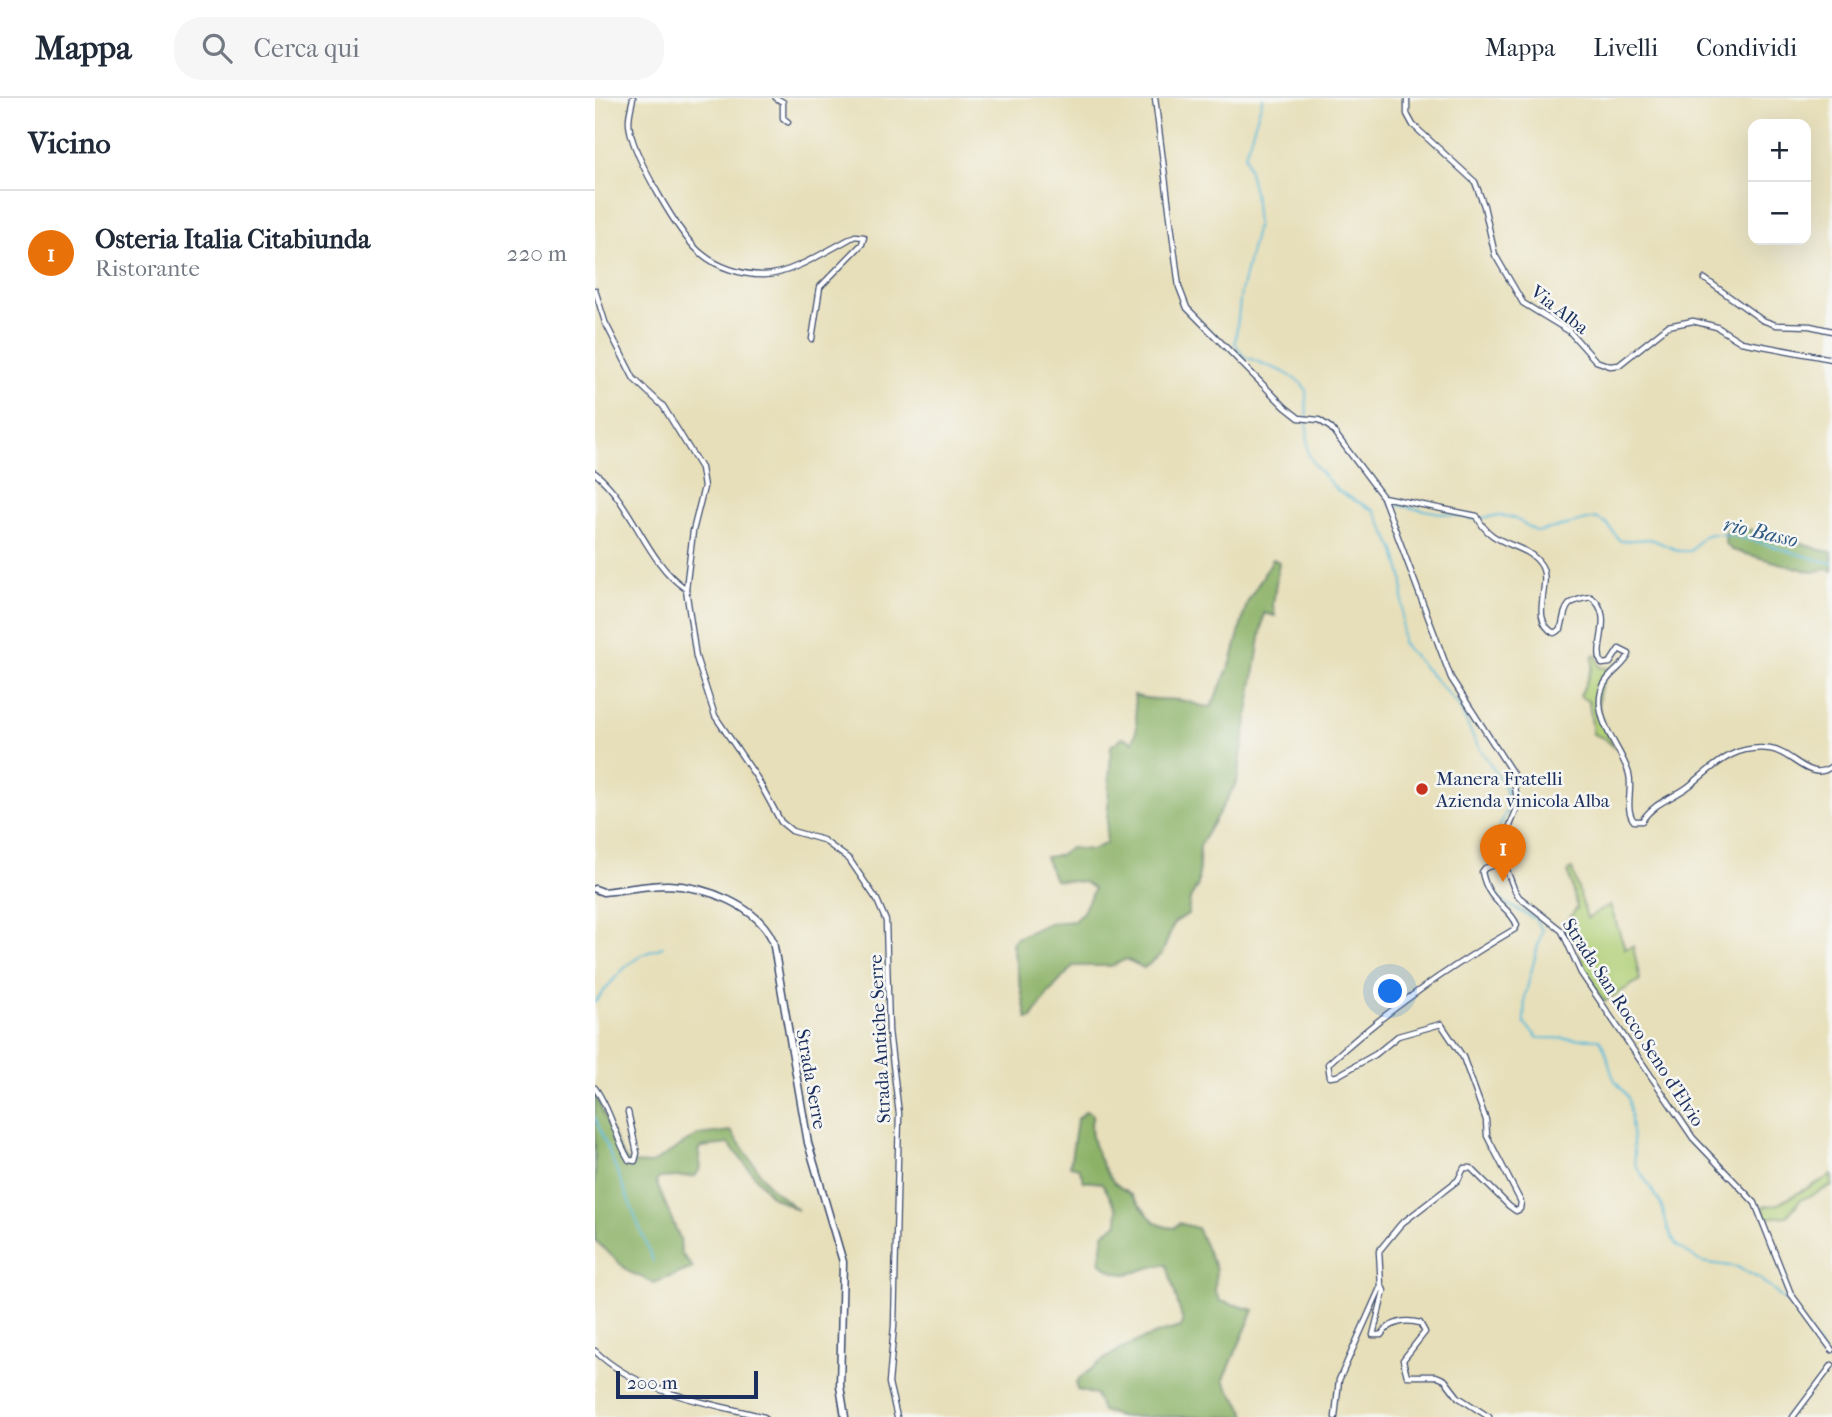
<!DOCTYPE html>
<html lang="it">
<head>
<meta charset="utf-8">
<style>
  :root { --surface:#fff; --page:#f6f6f7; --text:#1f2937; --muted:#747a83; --line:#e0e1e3; --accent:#2563eb }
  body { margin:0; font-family:"IM FELL French Canon",serif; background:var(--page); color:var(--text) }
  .controls { position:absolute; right:21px; top:21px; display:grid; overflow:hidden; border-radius:14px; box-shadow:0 7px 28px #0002 }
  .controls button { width:63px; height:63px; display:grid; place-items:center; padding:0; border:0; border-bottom:2px solid var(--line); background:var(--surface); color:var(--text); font:35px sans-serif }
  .scale { position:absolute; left:21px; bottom:18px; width:142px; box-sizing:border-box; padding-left:7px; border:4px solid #1b2f5e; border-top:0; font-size:19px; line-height:24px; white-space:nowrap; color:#1b2f5e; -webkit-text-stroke:5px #f6f6f2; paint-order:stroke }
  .you { position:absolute; left:796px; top:894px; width:24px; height:24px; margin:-18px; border:5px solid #fff; border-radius:50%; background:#1a73e8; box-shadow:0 0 0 10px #1a73e833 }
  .badge { display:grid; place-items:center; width:46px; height:46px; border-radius:50%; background:var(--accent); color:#fff; font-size:23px; font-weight:700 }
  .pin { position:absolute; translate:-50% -58px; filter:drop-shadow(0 2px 4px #0008) }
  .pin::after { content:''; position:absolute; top:37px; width:24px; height:21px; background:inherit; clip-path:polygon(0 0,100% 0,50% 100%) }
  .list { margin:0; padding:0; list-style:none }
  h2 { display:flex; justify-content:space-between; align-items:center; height:91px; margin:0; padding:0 28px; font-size:30px }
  h2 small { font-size:23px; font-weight:400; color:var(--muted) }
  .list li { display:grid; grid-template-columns:46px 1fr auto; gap:21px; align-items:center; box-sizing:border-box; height:126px; padding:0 28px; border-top:2px solid var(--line) }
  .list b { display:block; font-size:26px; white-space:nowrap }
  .list p { margin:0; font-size:23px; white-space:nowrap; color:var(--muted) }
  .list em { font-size:23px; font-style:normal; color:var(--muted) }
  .icon { flex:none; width:38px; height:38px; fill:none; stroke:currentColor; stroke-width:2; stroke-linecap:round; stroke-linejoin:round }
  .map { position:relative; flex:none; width:1237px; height:1319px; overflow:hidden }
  header { display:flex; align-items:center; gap:42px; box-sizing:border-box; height:98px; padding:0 35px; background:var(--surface); border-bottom:2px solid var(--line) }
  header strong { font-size:33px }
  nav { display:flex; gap:38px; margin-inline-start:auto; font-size:24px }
  .search { width:490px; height:63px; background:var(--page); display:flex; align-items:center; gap:18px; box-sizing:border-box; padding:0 24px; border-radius:28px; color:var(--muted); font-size:26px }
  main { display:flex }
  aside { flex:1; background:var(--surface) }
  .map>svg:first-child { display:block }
  .green { fill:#b0cf77; stroke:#667f6a; stroke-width:2 }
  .forest { fill:#8cb268; stroke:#547063; stroke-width:2 }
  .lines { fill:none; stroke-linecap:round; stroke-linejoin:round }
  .stream { stroke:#5abad9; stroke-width:2 }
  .minor-casing { stroke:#3a496c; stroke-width:7 }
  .major-casing { stroke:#3a496c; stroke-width:9 }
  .minor { stroke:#fff; stroke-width:4.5 }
  .major { stroke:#fff; stroke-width:6 }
  .poi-dot { fill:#c8321e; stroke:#f6f6f2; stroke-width:2.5 }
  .labels { text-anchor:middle; stroke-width:5; stroke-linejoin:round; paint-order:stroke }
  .street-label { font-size:19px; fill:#1b2f5e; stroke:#f6f6f2 }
  .poi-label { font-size:19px; fill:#1b2f5e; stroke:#f6f6f2; text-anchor:start }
  .water-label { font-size:21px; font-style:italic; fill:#2e5983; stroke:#f6f6f2 }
</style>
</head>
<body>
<header>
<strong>Mappa</strong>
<div class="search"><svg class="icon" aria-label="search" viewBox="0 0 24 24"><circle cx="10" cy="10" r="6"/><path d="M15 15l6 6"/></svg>Cerca qui</div>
<nav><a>Mappa</a><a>Livelli</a><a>Condividi</a></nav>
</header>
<main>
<aside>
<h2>Vicino<small></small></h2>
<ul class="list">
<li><span class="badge" style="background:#e8710a">1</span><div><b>Osteria Italia Citabiunda</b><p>Ristorante</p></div><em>220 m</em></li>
</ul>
</aside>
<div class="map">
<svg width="1237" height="1319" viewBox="0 0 1237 1319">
  <rect width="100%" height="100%" fill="#f6f6f2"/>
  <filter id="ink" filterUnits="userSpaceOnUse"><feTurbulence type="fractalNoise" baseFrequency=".0143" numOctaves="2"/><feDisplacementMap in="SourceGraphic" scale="14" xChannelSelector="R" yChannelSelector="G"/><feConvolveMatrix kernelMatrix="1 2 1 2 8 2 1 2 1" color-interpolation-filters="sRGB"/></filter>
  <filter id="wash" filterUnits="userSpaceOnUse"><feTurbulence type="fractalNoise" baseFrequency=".00686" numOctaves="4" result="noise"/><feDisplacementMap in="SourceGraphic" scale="28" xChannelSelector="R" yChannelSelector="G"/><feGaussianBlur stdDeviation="1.57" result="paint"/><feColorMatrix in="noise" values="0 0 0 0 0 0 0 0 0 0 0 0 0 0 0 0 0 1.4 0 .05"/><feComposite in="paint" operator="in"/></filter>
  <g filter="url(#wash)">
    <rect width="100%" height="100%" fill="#e7dfb9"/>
    <path class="green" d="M 998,557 L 1002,558 L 1004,569 L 1016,571 C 994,600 1005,621 1020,650 L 1009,640 L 998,636 L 994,604 L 985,598 L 997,570 Z
      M 977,771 L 992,820 L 1015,807 L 1030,851 L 1038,848 L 1045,882 L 1009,904 L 987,868 L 987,848 L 970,825 L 982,810 L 973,773 Z
      M 1237,1077 L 1237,1088 L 1205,1102 L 1192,1118 L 1170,1120 L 1167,1109 L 1183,1106 Z"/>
    <path class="forest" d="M 1138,429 L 1187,437 L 1225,452 L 1237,454 L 1237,473 L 1232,471 L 1217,474 L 1137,452 L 1130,445 L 1131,431 Z
      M 678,461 L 684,464 L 678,507 L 680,518 L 669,515 L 642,684 L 605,747 L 603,787 L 595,801 L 593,816 L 579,825 L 567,856 L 549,870 L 531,861 L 517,868 L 478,868 L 453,896 L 437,920 L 432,921 L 417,845 L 421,840 L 454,825 L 479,823 L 488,814 L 499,791 L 489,784 L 460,782 L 450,759 L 465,757 L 475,750 L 497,752 L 511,745 L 516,648 L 528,639 L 538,644 L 542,629 L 539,597 C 554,604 573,599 590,603 C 601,605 603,609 616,609 L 636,565 L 652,505 Z
      M 0,996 L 25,1053 L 34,1065 L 56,1066 L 103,1037 L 136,1033 L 174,1088 L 203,1112 L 176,1098 L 134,1046 L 107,1049 L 103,1052 L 106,1070 L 100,1078 L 64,1080 L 61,1084 L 85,1141 L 86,1155 L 98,1170 L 59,1185 L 34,1174 L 0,1142 Z
      M 491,1013 L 498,1017 C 491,1036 505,1066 517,1082 C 522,1089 532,1092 538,1099 C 552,1114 557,1129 579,1130 L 584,1125 L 602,1130 L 621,1171 L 620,1192 L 625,1203 L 659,1212 L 629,1281 C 633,1296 649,1304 651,1319 L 527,1319 L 507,1313 L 501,1297 L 482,1292 L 481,1284 C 512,1255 544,1239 586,1229 L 588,1224 L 572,1167 C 548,1165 531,1190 505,1164 L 509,1135 L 523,1125 L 522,1111 L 507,1085 L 489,1083 L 484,1070 L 475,1068 L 482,1022 Z"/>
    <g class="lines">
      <path class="stream" d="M 668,0 L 650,57 L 659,94 L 662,127 L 646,194 L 640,245 L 648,258 L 689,274 L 706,285 L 711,292 L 713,355 L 721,369 L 743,393 L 780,413 L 800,453 L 808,482 L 807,545 L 864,608 L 880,643 L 911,690 L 912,712 L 894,753 L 895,786 L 907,804 L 939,820 L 947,832 L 930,898 L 929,925 L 943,940 L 1004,941 C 1015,954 1012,971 1021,984 C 1026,991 1031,994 1034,1002 L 1040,1066 L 1066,1106 L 1073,1131 L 1081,1147 L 1106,1164 L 1142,1169 L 1165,1181 L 1196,1208 L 1236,1267
        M 794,406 L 881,421
        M 887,420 C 916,415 918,419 942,434 L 1001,420 L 1012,426 L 1025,443 L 1056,441 L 1084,453 L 1096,453 C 1100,447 1105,440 1112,437 C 1132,430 1212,461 1237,465
        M 0,904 C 21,879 34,858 68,849
        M 0,1019 L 58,1163"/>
    </g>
  </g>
  <g filter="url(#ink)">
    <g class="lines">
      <g class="minor-casing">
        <path id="minor" d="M 38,0 C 36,11 32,21 35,32 C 40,60 84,138 107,156 C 122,169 147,177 167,177 C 193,178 237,150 260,138 L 269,139 L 267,146 L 225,189 L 217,241
          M 181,0 L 188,4 L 188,20 L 193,24
          M 560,0 L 584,189 L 592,210 L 690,309 L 704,320 L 724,322 L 736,330 L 788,399 L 856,580 L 918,676 L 923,708 L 908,745 L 907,759 L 919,791 L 924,799 L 967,833 L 986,875 L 1098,1040 L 1160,1105 L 1196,1196 L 1237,1252
          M 812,0 L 812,16 L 818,27 L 880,84 L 889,108 L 900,157 L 928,205 L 974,233 L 1001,263 L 1015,268 L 1024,267 L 1073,228 L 1098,223 L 1122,229 L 1146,244 L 1237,261
          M 1110,181 L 1167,222 L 1181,227 L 1215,228 L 1237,233
          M 0,192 L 10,224 L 39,281 L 68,308 L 106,370 L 109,389 L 98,433 L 91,491 L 101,559 L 120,618 L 162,680 L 186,724 L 197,733 L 228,742 L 254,761 L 282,802 L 291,823 L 294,933 L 304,1016 L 299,1228 L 294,1285 L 302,1319
          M 0,375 C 39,407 50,463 91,491
          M 788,399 L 882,418 C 896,451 931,443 946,467 C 958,486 933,521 959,535 L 966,531 C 971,508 970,503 996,499 C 1021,518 997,548 1007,566 L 1015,565 L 1024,551 L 1034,556 C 1031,568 1010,576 1006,594 C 999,624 1026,649 1034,676 C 1038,691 1029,711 1039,723 L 1047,723 C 1059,704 1077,701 1094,688 C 1119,669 1137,646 1175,651 C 1198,654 1215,686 1237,668
          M 0,990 C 16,1012 20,1039 34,1062 L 40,1063 L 42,1055 L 33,1014
          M 787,1188 L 789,1193 L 778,1237 L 786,1237 C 795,1224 810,1221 825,1225 L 830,1234 L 808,1262 L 812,1278 L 841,1278 L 850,1282 L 863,1299 L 894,1319
          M 0,1253 C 45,1296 111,1304 169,1319
          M 740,1319 L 744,1282 L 786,1188 L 784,1153 L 806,1126 L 863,1082 L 869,1070 L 876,1070 L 914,1108 L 921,1113 L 925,1111 L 926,1104 L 892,1038 L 891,1022 L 868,959 L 846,926 L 803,938 L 781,956 L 742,978 L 735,979 L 733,966 C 790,913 853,870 920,831 L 922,827 C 913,806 894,807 887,774 L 890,770 L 907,765
          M 1198,1319 L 1237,1267"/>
      </g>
      <g class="major-casing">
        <path id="major" d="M 0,791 L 8,794 C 29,792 52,787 73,787 C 110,788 163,808 178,843 L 213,1045 L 248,1164 L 245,1288 L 250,1319"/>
      </g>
      <use href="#minor" class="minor"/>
      <use href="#major" class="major"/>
    </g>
  </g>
  <circle class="poi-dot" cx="827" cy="691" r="7"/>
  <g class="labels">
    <g class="street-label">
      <text transform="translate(965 211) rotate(38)" y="7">Via Alba</text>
      <text transform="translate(1039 924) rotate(57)" y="7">Strada San Rocco Seno d'Elvio</text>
      <text transform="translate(284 941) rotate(-93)" y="7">Strada Antiche Serre</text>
      <text transform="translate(217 981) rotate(80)" y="7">Strada Serre</text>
    </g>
    <g class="poi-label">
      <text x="841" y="687">Manera Fratelli<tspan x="841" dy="22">Azienda vinicola Alba</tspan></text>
    </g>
    <g class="water-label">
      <text transform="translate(1166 434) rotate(13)" y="7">rio Basso</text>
    </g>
  </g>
</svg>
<div class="controls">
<button>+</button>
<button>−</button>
</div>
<div class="scale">200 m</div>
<div class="you"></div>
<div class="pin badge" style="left:908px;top:784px;background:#e8710a">1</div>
</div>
</main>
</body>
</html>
